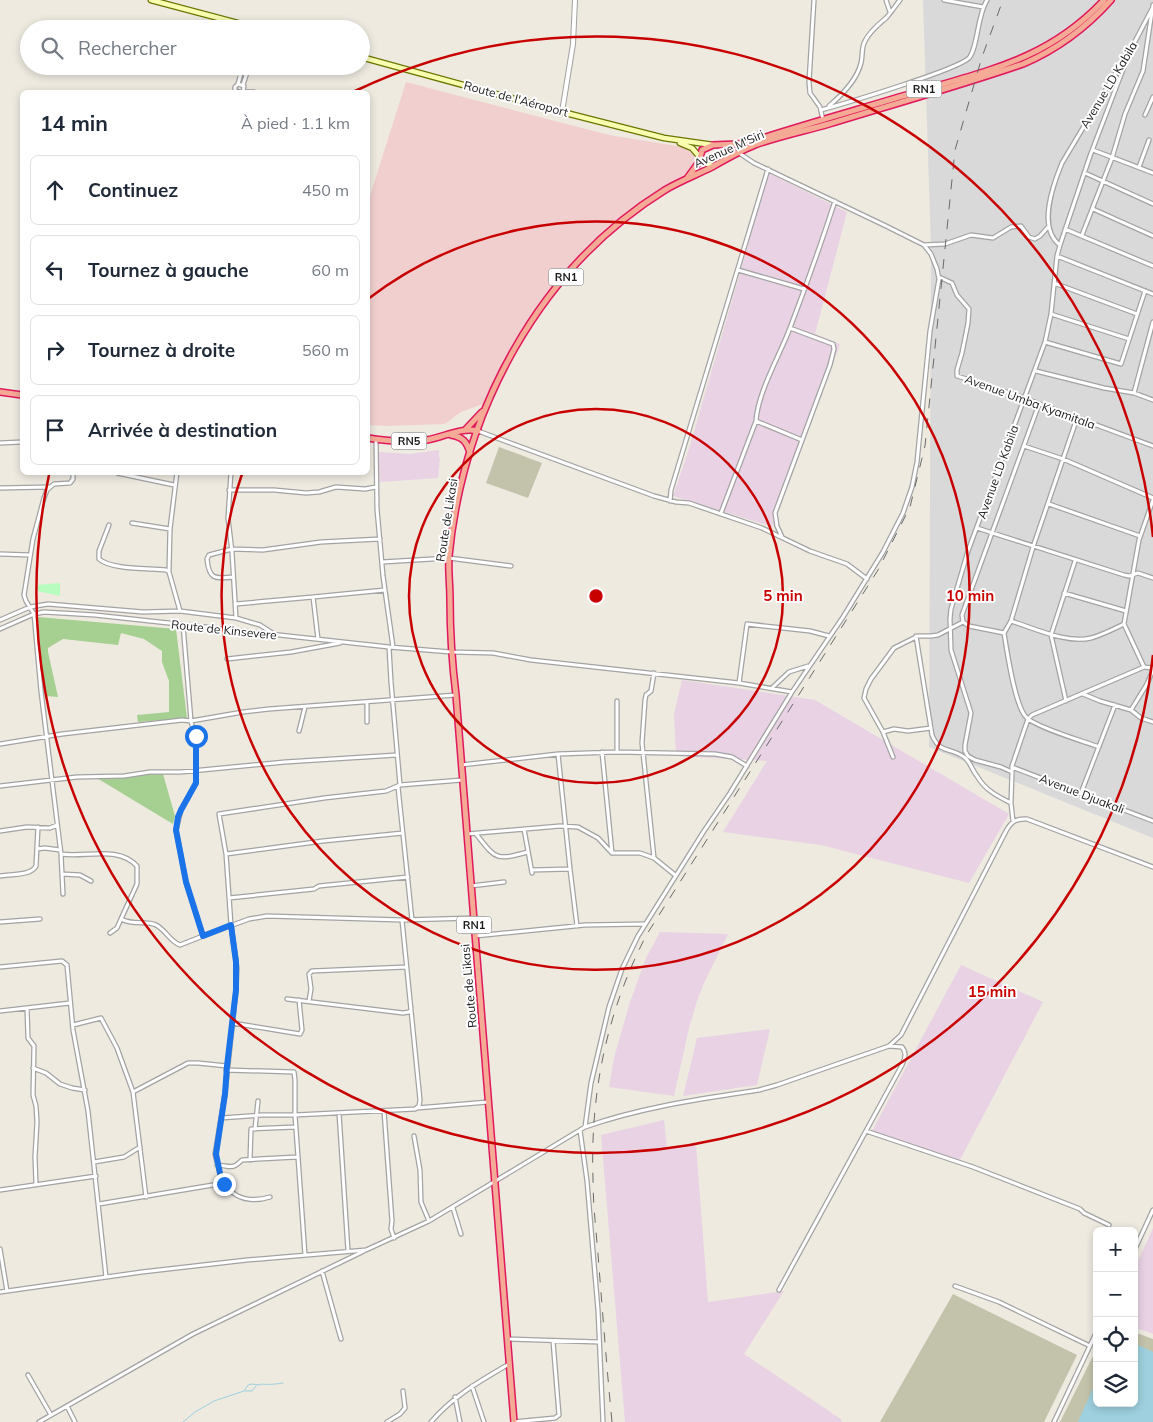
<!DOCTYPE html>
<html lang="fr">
<head>
<meta charset="utf-8">
<style>
  :root { --surface:#fff; --page:#f6f6f7; --text:#1f2937; --muted:#747a83; --line:#e0e1e3 }
  body { margin:0; font-family:Mulish,sans-serif; background:var(--page); color:var(--text) }
  .controls { position:absolute; right:15px; bottom:15px; display:grid; overflow:hidden; border-radius:8px; box-shadow:0 2px 8px #0003 }
  .controls button { width:45px; height:45px; display:grid; place-items:center; padding:0; border:0; border-bottom:1px solid var(--line); background:var(--surface); color:var(--text); font:25px sans-serif }
  .stop { position:absolute; width:15px; height:15px; margin:-11px; border:4px solid #1a73e8; border-radius:50%; background:#fff }
  .stop.end { background:#1a73e8; border-color:#fff; box-shadow:0 1px 5px #0008 }
  .list { margin:0; padding:0; list-style:none }
  h2 { display:flex; justify-content:space-between; align-items:center; height:65px; margin:0; padding:0 20px; font-size:21px }
  h2 small { font-size:16px; font-weight:400; color:var(--muted) }
  .list li { display:grid; grid-template-columns:32px 1fr auto; gap:15px; align-items:center; box-sizing:border-box; height:70px; margin:0 10px 10px; padding:0 10px; border:1px solid var(--line); border-radius:8px }
  .list b { display:block; font-size:19px; white-space:nowrap }
  .list em { font-size:16px; font-style:normal; color:var(--muted) }
  .icon { flex:none; width:28px; height:28px; fill:none; stroke:currentColor; stroke-width:2; stroke-linecap:round; stroke-linejoin:round }
  .map { position:relative; flex:none; width:1153px; height:1422px; overflow:hidden }
  .search { position:absolute; background:var(--surface); box-shadow:0 2px 8px #0003; left:20px; top:20px; width:350px; height:55px; display:flex; align-items:center; gap:12px; box-sizing:border-box; padding:0 18px; border-radius:28px; color:var(--muted); font-size:19px }
  .panel { position:absolute; background:var(--surface); box-shadow:0 2px 8px #0003; left:20px; top:90px; width:350px; height:385px; border-radius:8px }
  .map>svg:first-child { display:block }
  .residential { fill:#dad9d9 }
  .commercial { fill:#f1cfce }
  .industrial { fill:#e8d2e4 }
  .construction { fill:#c3c3ac }
  .forest { fill:#a5d092 }
  .park { fill:#b9fcbf }
  .water { fill:#9ed0df }
  .lines { fill:none; stroke-linecap:round; stroke-linejoin:round }
  .stream { stroke:#9ed0df; stroke-width:1 }
  .minor-casing { stroke:#a3a3a3; stroke-width:5.5 }
  .tertiary-casing { stroke:#a3a3a3; stroke-width:6 }
  .secondary-casing { stroke:#697600; stroke-width:7 }
  .trunk-casing { stroke:#e0195d; stroke-width:8 }
  .minor { stroke:#fff; stroke-width:3 }
  .tertiary { stroke:#fff; stroke-width:4 }
  .secondary { stroke:#f9fdb0; stroke-width:4.5 }
  .trunk { stroke:#f5aa96; stroke-width:5 }
  .rail { stroke:#6a6a6a; stroke-width:1; stroke-dasharray:10 10; stroke-linecap:butt }
  .route { stroke:#1a73e8; stroke-width:6 }
  .ring { fill:none; stroke:#c80000; stroke-width:2.5 }
  .labels { text-anchor:middle; stroke-width:4; stroke-linejoin:round; paint-order:stroke }
  .shield { fill:#fff; stroke:#606060; stroke-width:1 }
  .shield-label { font-size:11px; font-weight:bold; fill:#1c1c1c }
  .street-label { font-size:12px; fill:#1c1c1c; stroke:#fff }
  .centre { fill:#c80000; stroke:#fff; stroke-width:2.5 }
  .ring-label { font-size:15px; text-anchor:middle; font-weight:bold; fill:#c80000; stroke:#fff; stroke-width:4; stroke-linejoin:round; paint-order:stroke }
</style>
</head>
<body>
<div class="map">
<svg width="1153" height="1422" viewBox="0 0 1153 1422">
  <rect width="100%" height="100%" fill="#eeeae0"/>
  <path class="residential" d="M 923,0 L 1153,0 L 1153,838 L 929,747 L 931,247 Z"/>
  <path class="commercial" d="M 406,82 L 609,135 L 689,148 L 695,153 L 697,160 L 691,171 L 675,180 L 639,204 L 606,232 L 569,267 L 515,344 L 483,404 L 461,412 L 445,424 L 387,426 L 368,425 L 368,202 Z"/>
  <path class="industrial" d="M 769,173 L 847,212 L 815,334 L 840,344 L 773,527 L 673,496 L 688,452 Z
    M 439,450 L 439,457 L 440,458 L 438,478 L 380,482 L 378,452 L 409,454 Z
    M 682,680 L 815,700 L 1009,814 L 969,883 L 821,845 L 723,832 L 767,761 L 676,756 L 674,714 Z
    M 660,932 L 728,934 L 705,981 L 697,1001 L 689,1028 L 674,1096 L 609,1087 L 614,1058 L 630,1002 L 646,958 Z
    M 961,965 L 1043,1002 L 960,1160 L 872,1131 Z
    M 770,1029 L 757,1085 L 683,1096 L 697,1038 Z
    M 664,1120 L 667,1148 L 696,1145 L 708,1302 L 784,1291 L 744,1354 L 842,1420 L 841,1422 L 625,1422 L 601,1135 Z
    M 1153,1228 L 1153,1334 L 1134,1327 L 1134,1270 Z"/>
  <path class="construction" d="M 499,447 L 542,463 L 528,498 L 486,483 Z
    M 953,1294 L 1077,1355 L 1044,1422 L 880,1422 Z
    M 1134,1332 L 1153,1339 L 1153,1422 L 1060,1422 L 1097,1348 L 1097,1403 L 1134,1403 Z"/>
  <path class="forest" d="M 38,617 L 176,629 L 187,718 L 138,722 L 137,715 L 169,712 L 169,681 L 162,662 L 162,651 L 144,639 L 121,633 L 118,645 L 63,639 L 48,648 L 48,652 L 58,697 L 46,696 L 42,674 Z
    M 163,774 L 175,816 L 173,824 L 95,777 Z"/>
  <path class="park" d="M 60,583 L 60,596 L 37,591 L 36,585 Z"/>
  <path class="water" d="M 1134,1343 L 1153,1352 L 1153,1422 L 1078,1422 L 1097,1379 L 1097,1403 L 1134,1403 Z"/>
  <g class="lines">
    <path class="stream" d="M 245,1391 L 252,1391 L 256,1386
      M 183,1422 L 195,1412 L 214,1401 L 244,1391 L 248,1385 L 252,1384 L 260,1385 L 261,1384 C 271,1385 275,1384 283,1383"/>
    <g class="minor-casing">
      <path id="minor" d="M 814,0 L 809,82 L 810,93 L 820,107 L 823,120
        M 886,0 L 890,12
        M 944,0 L 983,7
        M 1130,51 L 1153,7
        M 210,66 L 246,74
        M 227,66 L 247,71
        M 238,84 L 244,86 L 243,92
        M 243,85 L 249,66
        M 239,92 L 235,90 L 235,87 L 238,84 L 243,66
        M 242,92 L 254,92
        M 829,106 C 842,95 857,80 861,63 C 863,56 861,48 865,41 C 870,31 878,25 886,18 C 891,13 895,6 900,0
        M 821,110 C 843,104 957,70 969,58 C 978,47 977,16 987,0
        M 1145,115 L 1153,97
        M 1093,150 L 1153,173
        M 1139,167 L 1149,140
        M 1085,173 L 1153,204
        M 1093,209 L 1153,236
        M 1065,229 L 1153,266
        M 1082,235 L 1112,158 L 1125,114 L 1143,71 L 1153,5
        M 924,245 L 945,244 L 971,235 L 993,238 L 1011,227 L 1021,226 L 1029,237 L 1035,239 L 1040,236 L 1049,226
        M 1060,245 C 1037,228 1053,185 1062,163 L 1126,56
        M 1057,256 L 1153,294
        M 738,270 L 804,289
        M 939,277 L 952,283 L 957,295 L 969,309 L 968,323 L 962,353 L 957,370 L 957,376 L 1013,394 L 1153,446
        M 1054,283 L 1137,314
        M 1051,314 L 1129,339
        M 1045,342 L 1121,364 L 1145,291
        M 1036,371 L 1104,388 L 1134,393 L 1153,400
        M 1134,393 L 1153,322
        M 478,431 L 654,496 L 676,502 L 689,503 L 762,528 L 810,551 L 847,564 L 867,579
        M 376,439 L 377,509 L 383,576 L 393,647
        M 802,440 L 756,421 C 758,392 779,357 790,328 C 806,286 821,244 835,201
        M 0,443 L 22,442
        M 1024,446 L 1063,459 L 1153,498
        M 231,472 L 228,518 L 232,552 L 236,618
        M 117,473 L 174,485
        M 0,488 L 49,487
        M 229,490 L 274,490 L 306,493 L 319,492 L 336,487 L 365,489 L 376,487
        M 670,501 L 671,490 L 768,169
        M 1049,504 L 1140,536
        M 721,513 L 756,421
        M 132,523 L 170,529
        M 109,525 L 99,551 L 99,559 C 112,570 149,568 166,570 L 169,572 L 180,611
        M 977,528 L 1124,575 L 1129,576 L 1138,573 L 1153,578
        M 782,537 L 777,526 L 775,513 L 830,365 L 834,349 L 833,344 L 830,343 L 790,328
        M 0,554 L 30,555
        M 382,562 L 449,558 L 511,566
        M 169,571 L 170,529 L 177,472
        M 233,577 C 214,579 209,579 207,559 L 209,555 L 232,549 L 263,550 L 321,542 L 380,539
        M 1064,593 L 1126,611
        M 236,604 L 313,597
        M 0,620 L 30,607 L 48,604 L 143,612 L 180,611 L 236,618 L 260,625 L 274,634
        M 1011,621 L 1033,547 L 1077,418
        M 963,622 L 962,615 L 1039,404
        M 963,622 L 969,626 L 1004,633 L 1011,621 C 1034,628 1067,644 1091,638 C 1102,635 1114,629 1124,624
        M 0,629 L 34,614 L 44,612 L 95,615 L 389,647 L 451,652 L 493,653 L 531,660 L 739,683 L 792,692
        M 1004,633 C 1007,651 1015,708 1027,718 C 1038,728 1083,741 1099,747
        M 916,636 L 932,735 C 940,754 950,747 964,757 C 970,761 972,770 977,776 C 985,790 997,796 1011,803
        M 318,639 L 313,597 L 385,590
        M 389,647 L 391,682 L 400,785
        M 227,659 L 291,652 L 340,643
        M 1144,667 L 1124,624 L 1139,540 L 1153,500
        M 739,683 L 747,624 L 810,631 L 829,636
        M 773,687 L 789,672 L 808,666
        M 1083,694 L 1100,701 L 1131,710 L 1141,718 L 1153,722
        M 1066,701 L 1051,635 L 1075,561
        M 367,703 L 367,722
        M 1131,710 L 1147,684 L 1153,670
        M 299,731 L 305,707
        M 883,732 L 894,729 L 908,731 L 931,728
        M 0,744 L 62,734 L 182,720 L 191,721 L 243,712 L 269,709 L 456,695
        M 602,752 L 612,853
        M 617,752 L 617,701
        M 558,754 L 570,869
        M 893,757 L 883,732 L 864,698 L 866,689 L 871,679 L 894,648 L 918,636 L 931,636 L 938,635 L 963,622
        M 461,765 L 558,754 L 617,752 L 715,754 L 732,757 L 747,766
        M 1012,767 L 1153,821
        M 1012,772 L 1012,766 L 1028,719 L 1032,715 L 1144,667 L 1153,668
        M 0,786 L 77,777 L 124,776 L 150,772 L 181,772 L 285,762 L 397,755
        M 398,787 L 412,920
        M 1081,793 L 1115,705
        M 1013,821 L 1011,803 L 1012,772 L 1001,767 L 975,760 L 968,756 L 965,751 L 965,745 L 971,713 L 951,650 L 950,619 L 951,609 L 968,551 L 1045,342 L 1051,314 L 1057,256 L 1060,245 L 1090,156 L 1130,51
        M 524,829 L 532,873
        M 0,831 L 27,827 L 50,828 L 57,825
        M 467,834 L 560,826 L 578,827 L 598,838 L 612,853 L 640,853 L 654,858 L 675,875
        M 476,834 C 496,859 495,861 528,852
        M 37,849 L 45,848 L 60,850
        M 61,854 C 85,858 118,845 137,866 L 137,884 L 121,919 C 134,926 146,920 156,925 C 166,930 169,941 180,945 L 203,936 L 186,882 L 176,830 L 181,810 L 196,783 L 196,741 L 191,721 L 183,625
        M 226,854 L 323,841 L 403,833
        M 654,858 L 642,743 L 645,700 L 646,695 L 651,691 L 654,673
        M 532,870 L 570,869 L 577,926
        M 62,874 L 80,875 L 91,881
        M 0,876 C 10,874 31,876 36,866 L 38,827
        M 471,886 L 504,882
        M 63,894 L 61,854 L 41,691 L 34,614 L 26,601 L 24,595 L 33,539 L 44,498 L 47,490 L 54,484 L 70,483 L 73,479 L 73,472
        M 229,898 L 314,889 L 319,886 L 408,877
        M 0,922 L 40,919
        M 110,933 L 117,928 L 121,919
        M 203,936 L 249,919 L 267,916 L 402,920 L 474,918
        M 475,936 L 585,925 L 644,924
        M 0,967 L 62,961 L 67,965 L 73,1030 L 88,1111 L 106,1277
        M 287,999 L 403,1013 L 409,1012 L 411,1010 L 402,920
        M 309,1001 L 311,989 L 309,974 L 312,971 L 406,967
        M 27,1008 L 28,1038 L 34,1046 L 33,1095 L 36,1106 L 37,1122 L 35,1157 L 36,1185
        M 0,1011 L 70,1003
        M 232,1023 L 300,1034 L 302,1030 L 299,1000
        M 73,1025 L 101,1018 L 117,1048 L 133,1092 L 146,1197
        M 33,1068 L 46,1073 L 60,1084 L 72,1088 L 85,1090
        M 226,1070 L 294,1072 L 295,1080 L 295,1115 L 415,1109 L 419,1106 L 420,1100 L 411,1010
        M 133,1092 L 188,1063 L 198,1063 L 227,1066
        M 417,1108 L 488,1102
        M 384,1111 L 392,1221 L 391,1229 L 394,1238
        M 339,1113 L 348,1251
        M 221,1118 L 262,1115 L 295,1115 L 305,1255
        M 585,1127 L 591,1083 L 609,1007 L 622,969 L 638,936 L 704,831 L 730,793 L 792,692 L 843,617 L 883,552 L 903,513 L 912,487 L 917,462 L 930,331 L 939,279 L 937,269 L 931,254 L 924,245 L 886,226 L 754,163 L 739,153
        M 255,1129 L 258,1101
        M 580,1130 L 587,1181 L 598,1310 L 603,1422
        M 866,1131 L 973,1167 L 1080,1209 L 1084,1213 L 1109,1225
        M 414,1136 L 420,1170 L 421,1202 L 429,1221
        M 250,1160 L 251,1129 L 295,1127
        M 94,1162 L 124,1157 L 140,1147
        M 217,1165 C 231,1166 232,1170 242,1160 L 297,1157
        M 220,1182 C 226,1185 227,1188 232,1192 C 242,1201 258,1201 270,1197
        M 0,1190 L 96,1176
        M 99,1204 L 213,1185 L 220,1182 L 221,1178 L 215,1154 L 225,1094 L 236,990 L 237,968 L 231,925 L 226,854 L 219,814 L 324,798 L 386,791 L 400,785 L 462,780
        M 453,1208 L 461,1234
        M 0,1249 L 7,1291
        M 1134,1251 L 1153,1210
        M 322,1271 L 341,1339
        M 955,1286 L 999,1302 L 1090,1346
        M 779,1290 L 902,1065 C 905,1058 907,1053 902,1047 L 889,1046
        M 0,1292 L 142,1272 L 247,1260 L 366,1250 L 429,1221 L 585,1127 C 642,1107 700,1099 759,1090 L 777,1085 L 889,1046 L 901,1035 L 1005,833 C 1010,823 1015,818 1027,819 L 1153,867
        M 507,1339 L 599,1342
        M 28,1375 L 51,1415
        M 472,1386 L 484,1422
        M 455,1397 L 460,1422
        M 67,1406 L 75,1422
        M 39,1422 L 193,1334 L 364,1251
        M 387,1422 L 400,1414 L 405,1408 L 403,1391
        M 431,1422 C 453,1396 480,1381 509,1364
        M 513,1422 L 555,1418 L 559,1415 L 553,1341
        M 1054,1422 L 1097,1331"/>
    </g>
    <g class="tertiary-casing">
      <path id="tertiary" d="M 562,112 L 573,44 L 575,0"/>
    </g>
    <g class="secondary-casing">
      <path id="secondary" d="M 151,0 L 260,29
        M 361,57 L 562,112 L 664,138 L 713,145
        M 680,143 L 692,148 L 705,163 L 713,166"/>
    </g>
    <g class="trunk-casing">
      <path id="trunk" d="M 688,177 L 699,162 L 702,150 L 713,145 L 738,144 L 756,140 C 809,123 863,108 916,92 C 989,70 1049,59 1104,0
        M 0,392 L 22,395
        M 466,429 L 482,412
        M 451,435 C 463,437 467,442 470,453
        M 368,438 C 387,441 407,443 427,440 C 444,437 461,427 478,431
        M 514,1422 L 456,695 C 452,663 450,632 450,599 C 450,585 448,570 449,556 C 463,411 539,268 665,190 C 680,181 696,175 712,167 C 726,159 740,151 755,145 C 779,136 805,131 829,124 C 894,104 959,86 1023,64 C 1058,49 1086,28 1111,0"/>
    </g>
    <use href="#minor" class="minor"/>
    <use href="#tertiary" class="tertiary"/>
    <use href="#secondary" class="secondary"/>
    <use href="#trunk" class="trunk"/>
    <path class="rail" d="M 612,1422 C 607,1370 603,1318 599,1267 C 597,1238 593,1208 593,1179 C 590,1093 607,1010 647,934 L 878,570 L 910,507 L 925,446 L 955,150 L 982,57 L 1003,0"/>
  </g>
  <g class="lines">
    <path class="route" d="M 196,736 L 196,783 L 181,810 L 178,817 L 176,830 L 186,882 L 203,936 L 231,925 L 236,962 L 236,990 L 227,1066 L 225,1094 L 216,1154 L 221,1178 L 220,1182 L 224,1184"/>
  </g>
  <g class="ring">
    <circle cx="596" cy="596" r="187"/>
    <path d="M368 299A374 374 0 1 1 242 474"/>
    <path d="M1153 655A560 560 0 1 1 49 475M355 91A560 560 0 0 1 1153 537"/>
  </g>
  <g class="labels">
    <g class="shield">
      <rect x="906.5" y="80.5" width="35" height="17" rx="4"/>
      <rect x="548.5" y="268.5" width="35" height="17" rx="4"/>
      <rect x="391.5" y="432.5" width="35" height="17" rx="4"/>
      <rect x="456.5" y="916.5" width="35" height="17" rx="4"/>
    </g>
    <g class="shield-label">
      <text x="924" y="93">RN1</text>
      <text x="566" y="281">RN1</text>
      <text x="409" y="445">RN5</text>
      <text x="474" y="929">RN1</text>
    </g>
    <g class="street-label">
      <text transform="translate(1109 85) rotate(-59)" y="4">Avenue LD Kabila</text>
      <text transform="translate(516 99) rotate(15)" y="4">Route de l'Aéroport</text>
      <text transform="translate(729 149) rotate(-24)" y="4">Avenue M'Siri</text>
      <text transform="translate(1030 402) rotate(20)" y="4">Avenue Umba Kyamitala</text>
      <text transform="translate(998 472) rotate(-70)" y="4">Avenue LD Kabila</text>
      <text transform="translate(447 520) rotate(-81)" y="4">Route de Likasi</text>
      <text transform="translate(224 630) rotate(6)" y="4">Route de Kinsevere</text>
      <text transform="translate(1082 794) rotate(21)" y="4">Avenue Djuakali</text>
      <text transform="translate(469 986) rotate(-95)" y="4">Route de Likasi</text>
    </g>
  </g>
  <circle cx="596" cy="596" r="8" class="centre"/>
  <g class="ring-label">
    <text x="783" y="601">5 min</text>
    <text x="970" y="601">10 min</text>
    <text x="992" y="997">15 min</text>
  </g>
</svg>
<div class="controls">
<button>+</button>
<button>−</button>
<button><svg class="icon" aria-label="locate" viewBox="0 0 24 24"><circle cx="12" cy="12" r="6"/><path d="M12 2v4M12 18v4M2 12h4M18 12h4"/></svg></button>
<button><svg class="icon" aria-label="layers" viewBox="0 0 24 24"><path d="M12 4l9 5-9 5-9-5zM3 14l9 5 9-5"/></svg></button>
</div>
<div class="stop" style="left:196px;top:736px"></div>
<div class="stop end" style="left:224px;top:1184px"></div>
<div class="search"><svg class="icon" aria-label="search" viewBox="0 0 24 24"><circle cx="10" cy="10" r="6"/><path d="M15 15l6 6"/></svg>Rechercher</div>
<section class="panel">
<h2>14 min<small>À pied · 1.1 km</small></h2>
<ul class="list">
<li><svg class="icon" aria-label="ahead" viewBox="0 0 24 24"><path d="M12 20V5M6 11l6-6 6 6"/></svg><div><b>Continuez</b></div><em>450 m</em></li>
<li><svg class="icon" aria-label="left" viewBox="0 0 24 24"><path d="M17 20v-9H6M10 6l-5 5 5 5"/></svg><div><b>Tournez à gauche</b></div><em>60 m</em></li>
<li><svg class="icon" aria-label="right" viewBox="0 0 24 24"><path d="M7 20v-9h11M14 6l5 5-5 5"/></svg><div><b>Tournez à droite</b></div><em>560 m</em></li>
<li><svg class="icon" aria-label="arrive" viewBox="0 0 24 24"><path d="M6 21V4h12l-3 4 3 4H6"/></svg><div><b>Arrivée à destination</b></div></li>
</ul>
</section>
</div>
</body>
</html>
